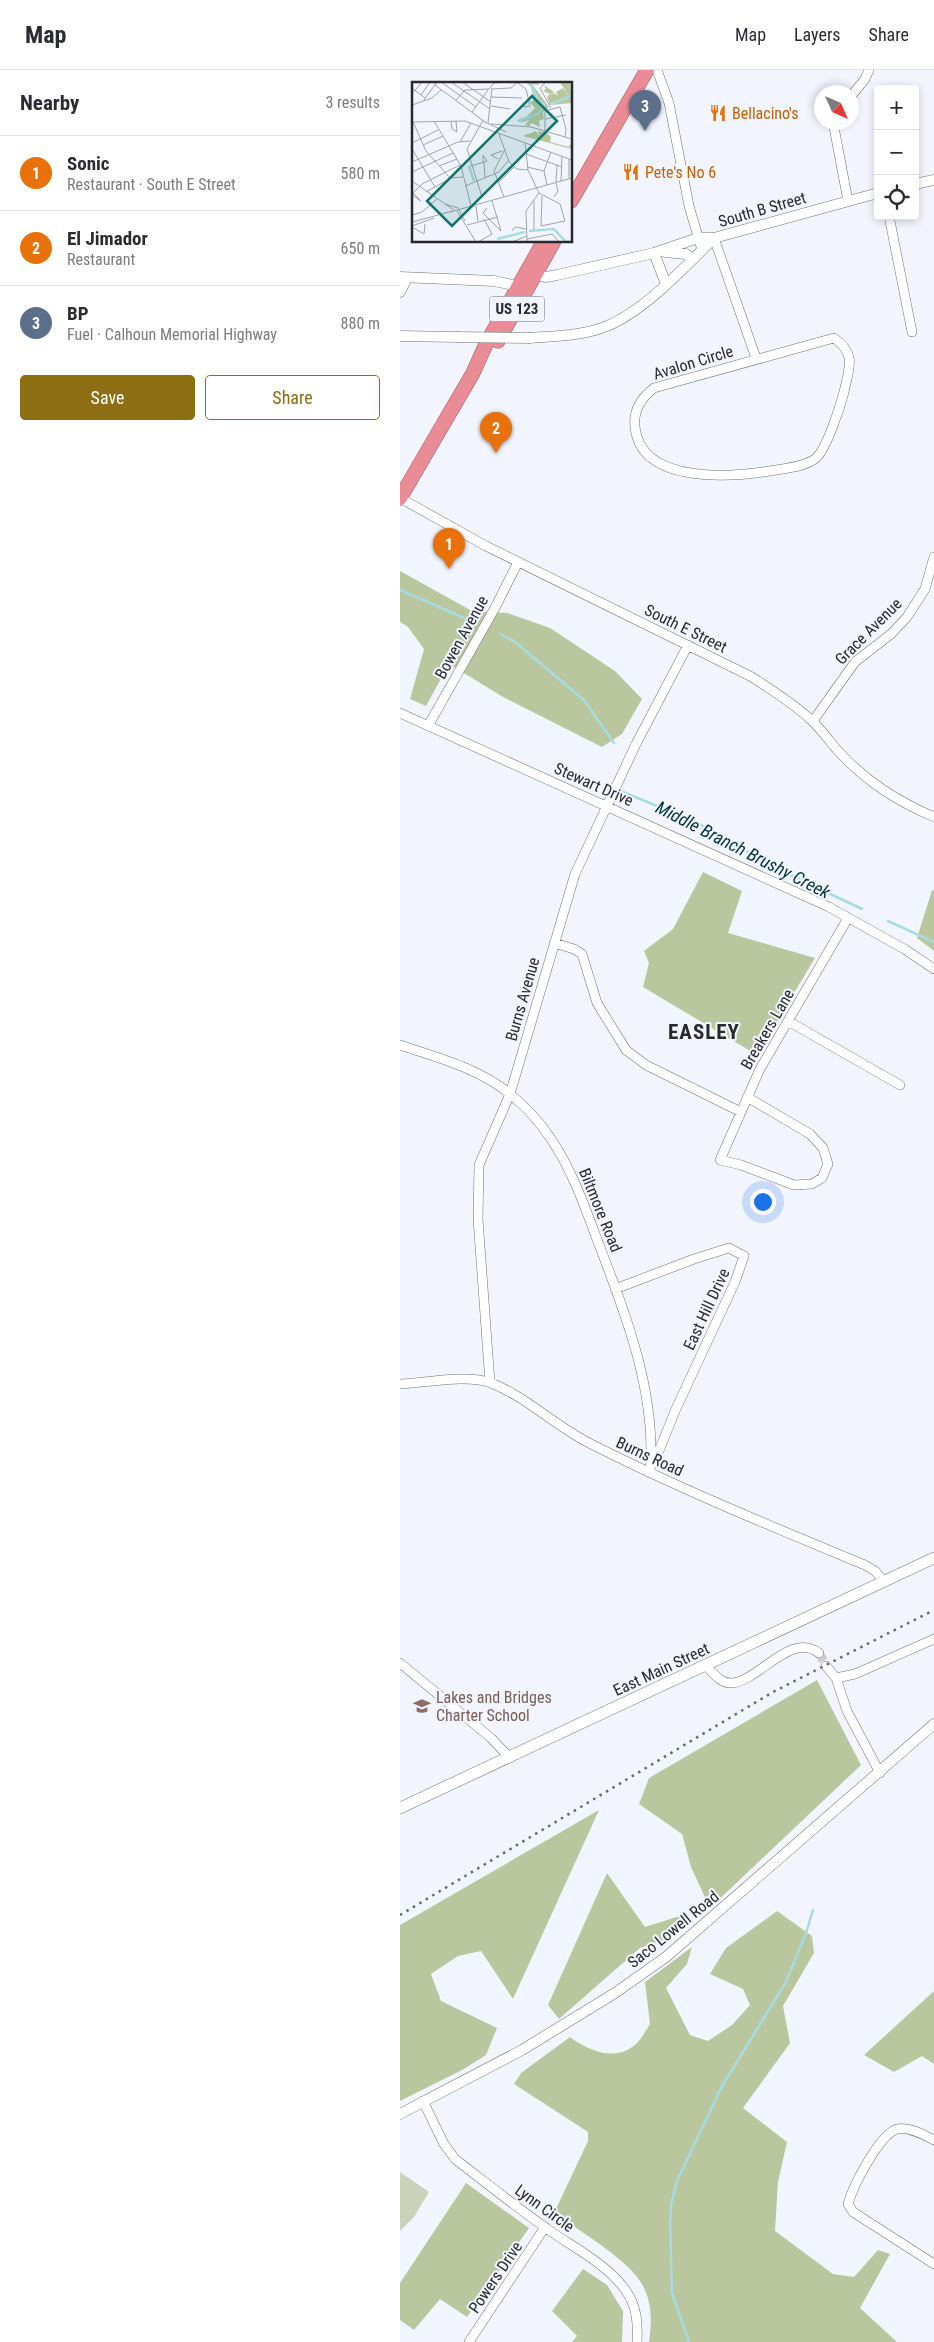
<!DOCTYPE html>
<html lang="en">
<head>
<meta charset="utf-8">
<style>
  :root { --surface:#fff; --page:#f2f2f3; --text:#2b2b33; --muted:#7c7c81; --line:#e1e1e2; --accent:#8e6e12 }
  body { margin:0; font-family:"Roboto Condensed",sans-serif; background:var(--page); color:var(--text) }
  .controls { position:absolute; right:15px; top:15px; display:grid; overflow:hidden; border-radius:5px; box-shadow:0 2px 8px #0003 }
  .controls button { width:45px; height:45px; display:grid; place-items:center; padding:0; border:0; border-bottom:1px solid var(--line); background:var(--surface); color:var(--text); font:25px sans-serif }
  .compass { position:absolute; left:414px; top:15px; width:45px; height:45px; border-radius:50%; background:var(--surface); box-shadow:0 2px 8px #0003; rotate:135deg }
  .you { position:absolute; left:362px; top:1131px; width:18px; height:18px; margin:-12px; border:4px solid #fff; border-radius:50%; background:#1a73e8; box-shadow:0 0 0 8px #1a73e833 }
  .badge { display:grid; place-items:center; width:32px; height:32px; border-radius:50%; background:var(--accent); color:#fff; font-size:16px; font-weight:700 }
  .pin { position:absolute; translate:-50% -41px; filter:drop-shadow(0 1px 2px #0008) }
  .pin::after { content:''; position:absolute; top:26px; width:18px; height:15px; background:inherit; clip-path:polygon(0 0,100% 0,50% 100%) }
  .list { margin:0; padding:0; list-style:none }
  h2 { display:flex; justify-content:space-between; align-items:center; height:65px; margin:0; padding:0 20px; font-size:21px }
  h2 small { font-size:16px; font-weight:400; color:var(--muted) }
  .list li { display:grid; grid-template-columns:32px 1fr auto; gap:15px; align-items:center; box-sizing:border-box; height:75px; padding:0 20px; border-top:1px solid var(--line) }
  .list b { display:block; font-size:19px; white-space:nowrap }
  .list p { margin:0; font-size:16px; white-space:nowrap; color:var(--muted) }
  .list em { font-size:16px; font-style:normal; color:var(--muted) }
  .actions { display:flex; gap:10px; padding:15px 20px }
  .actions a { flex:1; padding:11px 0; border:1px solid var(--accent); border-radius:5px; text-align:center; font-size:18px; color:var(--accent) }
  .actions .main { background:var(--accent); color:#fff }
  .icon { flex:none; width:28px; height:28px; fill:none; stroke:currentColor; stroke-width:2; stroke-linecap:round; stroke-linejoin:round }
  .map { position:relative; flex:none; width:534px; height:2272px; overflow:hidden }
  header { display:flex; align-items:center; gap:30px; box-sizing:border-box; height:70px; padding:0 25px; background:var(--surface); border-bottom:1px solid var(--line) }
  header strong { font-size:24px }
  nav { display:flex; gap:28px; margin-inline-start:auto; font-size:18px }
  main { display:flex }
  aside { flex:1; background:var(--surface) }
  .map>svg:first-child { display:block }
  .green { fill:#cad2b9 }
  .forest { fill:#bac79e }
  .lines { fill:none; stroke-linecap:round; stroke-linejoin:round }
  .stream { stroke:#a5dce2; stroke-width:2.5 }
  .minor-tunnel { stroke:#cbccd4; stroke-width:9; stroke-dasharray:9 4.5; stroke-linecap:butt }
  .minor-casing { stroke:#71727c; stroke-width:10 }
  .tertiary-casing { stroke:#71727c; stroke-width:11 }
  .secondary-casing { stroke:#71727c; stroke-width:12 }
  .trunk-casing { stroke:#a35760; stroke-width:15 }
  .minor { stroke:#fff; stroke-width:9 }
  .tertiary { stroke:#fff; stroke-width:10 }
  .secondary { stroke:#fff; stroke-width:11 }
  .trunk { stroke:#ea8c96; stroke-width:14 }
  .rail { stroke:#68696e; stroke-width:2.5; stroke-dasharray:2.5 5; stroke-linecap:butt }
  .tertiary-bridge-casing { stroke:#71727c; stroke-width:11; stroke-linecap:butt }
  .tertiary-bridge { stroke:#fff; stroke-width:10 }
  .labels { text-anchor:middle; stroke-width:4; stroke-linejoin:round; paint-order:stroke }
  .shield { fill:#f3f5fe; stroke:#66666c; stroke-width:1 }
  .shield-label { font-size:15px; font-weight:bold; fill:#29292d }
  .food-label { font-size:16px; fill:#c56008; stroke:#f3f5fe; text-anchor:start }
  .street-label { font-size:16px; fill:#29292d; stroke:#f3f5fe }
  .education-label { font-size:16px; fill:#785e54; stroke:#f3f5fe; text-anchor:start }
  .water-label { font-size:18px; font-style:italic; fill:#00363b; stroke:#f3f5fe }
  .district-label { font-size:21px; font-weight:bold; letter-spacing:1px; fill:#29292d; stroke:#f3f5fe }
  .inset-river { fill:none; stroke:#a5dce2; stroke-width:2.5 }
  .inset-road { fill:none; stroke:#a2a3aa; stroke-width:1 }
  .view { fill:#0f766e; fill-opacity:0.15; stroke:#0f766e; stroke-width:2.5 }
  .inset-edge { fill:none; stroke:#29292d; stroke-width:2.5 }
</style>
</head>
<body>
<header>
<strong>Map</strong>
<nav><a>Map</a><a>Layers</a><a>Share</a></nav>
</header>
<main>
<aside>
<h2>Nearby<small>3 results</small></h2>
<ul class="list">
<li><span class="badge" style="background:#e8710a">1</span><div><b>Sonic</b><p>Restaurant · South E Street</p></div><em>580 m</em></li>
<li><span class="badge" style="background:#e8710a">2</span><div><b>El Jimador</b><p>Restaurant</p></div><em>650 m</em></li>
<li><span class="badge" style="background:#5c6f8a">3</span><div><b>BP</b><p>Fuel · Calhoun Memorial Highway</p></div><em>880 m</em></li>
</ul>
<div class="actions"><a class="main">Save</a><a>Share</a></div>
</aside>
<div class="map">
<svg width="534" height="2272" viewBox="0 0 534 2272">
  <rect width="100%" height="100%" fill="#f3f5fe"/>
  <path class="green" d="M 0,2102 L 29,2122 L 14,2147 L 0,2161 Z"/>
  <path class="forest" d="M 0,501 L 72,541 L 107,543 L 150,558 L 215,601 L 242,629 L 222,664 L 202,677 L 103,627 L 49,594 L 26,636 L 10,629 L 24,579 L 8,557 L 0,552 Z
    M 303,802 L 342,821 L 328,863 L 415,888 L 357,985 L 243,917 L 249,893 L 244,881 L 273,859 Z
    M 532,820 L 534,821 L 534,881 L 517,868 Z
    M 417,1610 L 461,1695 L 310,1838 L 291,1797 L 282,1764 L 239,1734 L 249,1708 Z
    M 199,1740 L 113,1929 L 81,1881 L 58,1886 L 31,1904 L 41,1931 L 97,1958 L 86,1985 L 64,1999 L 0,2031 L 0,1855 Z
    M 207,1803 L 245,1857 L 283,1845 L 290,1854 L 269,1868 L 240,1878 L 159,1949 L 148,1935 Z
    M 377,1841 L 412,1866 L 414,1883 L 383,1936 L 390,1973 L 343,2038 L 387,2072 L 378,2112 L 375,2161 L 433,2204 L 454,2207 L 478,2180 L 490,2184 L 460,2238 L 497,2272 L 249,2272 C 252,2253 252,2233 243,2216 C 231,2191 178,2160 154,2143 L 188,2071 L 188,2062 L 114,2014 L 121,2003 L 170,1967 C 189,1981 216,1993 237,1973 C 242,1968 246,1960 250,1954 L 245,1912 L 292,1877 L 287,1894 L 266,1918 L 290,1965 L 308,1971 L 332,1955 L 350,1935 L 343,1919 L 310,1904 L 326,1878 Z
    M 534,1921 L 534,1994 L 522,1986 L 494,2002 L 464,1985 Z
    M 66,2113 L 129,2158 L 67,2247 L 40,2229 L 14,2260 L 0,2250 L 0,2213 Z
    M 183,2199 L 207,2215 L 223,2241 L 222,2272 L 172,2272 L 177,2266 L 152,2241 Z"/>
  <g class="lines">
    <path class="stream" d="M 0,520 L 71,551
      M 100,564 L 115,572 L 184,630 L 214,673
      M 223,722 L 294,751 L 384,802 L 462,839
      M 488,851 L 534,872
      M 289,2272 L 272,2223 L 270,2153 L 271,2135 L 277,2111 L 322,2016 L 386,1912 L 406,1863 L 413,1840"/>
    <path class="minor-tunnel" d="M 419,1583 L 426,1596"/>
    <g class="minor-casing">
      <path id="minor" d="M 257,0 L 269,33 L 289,136 L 302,180
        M 452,25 L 465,9 L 469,0
        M 433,52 L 448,131
        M 489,146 L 512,262
        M 314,168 L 356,288
        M 434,268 C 457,284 449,298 444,322 C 440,337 427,378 416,388 C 407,396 388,398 376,400 C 335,407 241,416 235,357 C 233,340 241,328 254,318 Z
        M 0,428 L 86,476 L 352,607 C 373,621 393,633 411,650 C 422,660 430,672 439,682 C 467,712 497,731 534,747
        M 0,643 L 429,837 L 506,880 L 534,899
        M 413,651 L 455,592 L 491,564 L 507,547 L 525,519 L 534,487
        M 28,656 L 96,536 L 118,492
        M 154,873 L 174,879 L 182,884 L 197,933 L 226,980 L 246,995 L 341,1042
        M 388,951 L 500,1015
        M 0,975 C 38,988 79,998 110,1024 C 126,1037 140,1052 151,1069 C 172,1100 185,1137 198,1172 C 226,1245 257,1324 250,1403
        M 347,1027 L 410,1064 L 423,1078 L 428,1094 L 422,1108 L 412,1114 L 394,1115 L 341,1095 L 320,1090 L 360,999 L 448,848
        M 215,1219 L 294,1189 L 329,1178 L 344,1186 L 335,1212 L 275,1341 L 254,1393
        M 90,1313 L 78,1149 L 79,1095 L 110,1024 L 175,804 L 236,674 L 288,575
        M 0,1314 C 25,1313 68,1304 91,1313 C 127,1327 156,1357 191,1374 C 280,1419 373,1457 465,1495 L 475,1501 L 484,1511
        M 0,1593 L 91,1668 L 110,1688
        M 306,1596 C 313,1603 321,1614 332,1613 C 359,1611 391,1561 419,1583
        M 426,1596 L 436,1608 L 455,1604 L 534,1569
        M 436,1608 L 447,1641 L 480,1703
        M 23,2031 L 44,2074 L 55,2089 C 85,2112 115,2136 146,2158 C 172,2177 208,2194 226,2221 C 237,2236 238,2254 237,2272
        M 534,2070 C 524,2065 508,2056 497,2059 C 479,2065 453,2116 448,2134 L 453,2142 L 534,2194
        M 69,2272 L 145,2157"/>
    </g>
    <g class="tertiary-casing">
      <path id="tertiary" d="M 515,114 L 534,110
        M 265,182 L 286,184 L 292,189
        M 254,183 L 266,214
        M 136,205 L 146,207 L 157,205 L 254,183 L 298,168 L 314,168 L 478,123
        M 0,207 L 94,211 L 117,216
        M 0,222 L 7,208
        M 0,266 L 56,267
        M 130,268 C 155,266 183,266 207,256 C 244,241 285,197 314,168
        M 0,2044 L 122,1980 L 215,1923 L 266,1887 L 534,1654"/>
    </g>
    <g class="secondary-casing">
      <path id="secondary" d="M 0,1738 L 534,1488"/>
    </g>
    <g class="trunk-casing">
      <path id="trunk" d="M 171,131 L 247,0
        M 98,271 L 154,171
        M 0,428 L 73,303 L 86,274 L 144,171"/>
    </g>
    <use href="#minor" class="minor"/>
    <use href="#tertiary" class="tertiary"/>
    <use href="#secondary" class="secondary"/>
    <use href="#trunk" class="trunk"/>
    <path class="rail" d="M 0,1845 L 373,1622 L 534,1540"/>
    <g class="tertiary-bridge-casing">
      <path id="tertiary-bridge" d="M 56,267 L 130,268"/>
    </g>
    <use href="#tertiary-bridge" class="tertiary-bridge"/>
  </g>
  <defs>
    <g id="restaurant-bare" transform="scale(1.35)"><path d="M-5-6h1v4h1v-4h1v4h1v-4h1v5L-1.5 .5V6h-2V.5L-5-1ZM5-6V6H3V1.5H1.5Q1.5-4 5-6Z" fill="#e8710a" stroke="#f3f5fe" stroke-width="2.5" paint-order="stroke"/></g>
    <g id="school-bare" transform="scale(1.35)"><path d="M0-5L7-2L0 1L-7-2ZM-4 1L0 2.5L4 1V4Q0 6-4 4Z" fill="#8d6e63" stroke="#f3f5fe" stroke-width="2.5" paint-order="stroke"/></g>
  </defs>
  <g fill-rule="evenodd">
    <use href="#restaurant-bare" x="318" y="43"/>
    <use href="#restaurant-bare" x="231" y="102"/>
    <use href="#school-bare" x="22" y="1636"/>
  </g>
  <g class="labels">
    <rect class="shield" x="89.5" y="226.5" width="55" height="25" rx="4"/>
    <g class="shield-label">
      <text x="117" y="244">US 123</text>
    </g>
    <g class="food-label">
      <text x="332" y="49">Bellacino's</text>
      <text x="245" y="108">Pete's No 6</text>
    </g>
    <g class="street-label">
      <text transform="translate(362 139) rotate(-16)" y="6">South B Street</text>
      <text transform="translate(293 292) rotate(-17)" y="6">Avalon Circle</text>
      <text transform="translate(286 558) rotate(26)" y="6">South E Street</text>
      <text transform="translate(468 561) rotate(-45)" y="6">Grace Avenue</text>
      <text transform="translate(61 567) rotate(-61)" y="6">Bowen Avenue</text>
      <text transform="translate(194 714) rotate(24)" y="6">Stewart Drive</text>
      <text transform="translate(122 929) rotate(-74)" y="6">Burns Avenue</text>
      <text transform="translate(367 959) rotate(-60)" y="6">Breakers Lane</text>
      <text transform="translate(201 1140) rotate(68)" y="6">Biltmore Road</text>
      <text transform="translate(306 1239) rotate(-65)" y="6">East Hill Drive</text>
      <text transform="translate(250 1386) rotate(25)" y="6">Burns Road</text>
      <text transform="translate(261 1599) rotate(-25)" y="6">East Main Street</text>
      <text transform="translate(273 1859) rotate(-39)" y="6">Saco Lowell Road</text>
      <text transform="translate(145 2138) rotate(36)" y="6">Lynn Circle</text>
      <text transform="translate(95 2207) rotate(-56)" y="6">Powers Drive</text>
    </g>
    <g class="education-label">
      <text x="36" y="1633">Lakes and Bridges<tspan x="36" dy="18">Charter School</tspan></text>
    </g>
    <g class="water-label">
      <text transform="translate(343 780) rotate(27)" y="6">Middle Branch Brushy Creek</text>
    </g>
    <g class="district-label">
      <text x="304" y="969">EASLEY</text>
    </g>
  </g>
  <g transform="translate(12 12)">
    <rect width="160" height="160" fill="#f3f5fe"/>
    <path d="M 114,0 L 125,0 L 127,3 L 120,2 L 137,25 L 131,30 L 132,37 L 127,39 L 128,45 L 120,41 L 117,44 L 113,43 L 117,38 L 108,41 L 123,26 L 118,20 L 122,18 L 119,5 ZM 148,0 L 158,0 L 160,21 L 138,23 L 135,15 L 138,12 L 131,9 L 134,7 L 132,3 L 142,10 L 135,14 L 142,11 L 146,14 L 144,10 L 151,6 L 158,16 ZM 124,49 L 127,54 L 126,49 L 134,50 L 139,55 L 138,60 L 157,65 L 158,62 L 160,67 L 111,54 Z" fill="#bac79e"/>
    <path class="inset-river" d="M 118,0 L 126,18 L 133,23M 138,22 L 160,14M 106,39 L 126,32 L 133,23M 57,84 L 62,99M 117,149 L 142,147 L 154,160M 85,157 L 113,150"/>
    <path class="inset-road" d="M 29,0 L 64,25M 39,0 L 78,27M 50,0 L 79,20M 134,0 L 128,6 L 139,26M 106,1 L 114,7 L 118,24 L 112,25 L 111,21M 23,3 L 73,40 L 94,50M 0,6 L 13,16M 80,7 L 99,6 L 106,0M 0,12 L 10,0M 9,13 L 18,0M 79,15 L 110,16M 12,18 L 25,0M 44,18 L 53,8 L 77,7 L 83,0M 0,23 L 20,16 L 29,8M 79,24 L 98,27M 60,30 L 76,8M 133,37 L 154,33M 22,39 L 49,84 L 59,124M 39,39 L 40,47 L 45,50 L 44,39M 0,40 L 53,39 L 160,78M 1,40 L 14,69 L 38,96M 76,41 L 80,6M 79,42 L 119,45 L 160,57M 133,49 L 133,29 L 148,25 L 154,47 L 153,55M 87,52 L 97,80 L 105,87 L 116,88M 48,60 L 59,41M 0,61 L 26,48M 113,61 L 116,88 L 127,111 L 148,122 L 153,139 L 129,144 L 130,114M 11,63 L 31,54M 0,67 L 23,105M 114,72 L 150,85M 86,77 L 79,73 L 90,69M 0,80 L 46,60 L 58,59M 72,80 L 73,96M 27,84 L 45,77M 58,84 L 69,81 L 75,79 L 71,73 L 71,80M 115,85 L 132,89M 0,90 L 41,71M 157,96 L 157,77M 0,99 L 42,128M 149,99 L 150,74M 144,100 L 145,83M 86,101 L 102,85M 135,103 L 132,89 L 139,70M 53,104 L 87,90 L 96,79M 14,110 L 39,96 L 51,95M 0,112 L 10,102 L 48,83M 0,113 L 9,119 L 1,111M 70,115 L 55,67 L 71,38M 92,115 L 82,89 L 93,67M 142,115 L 146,109 L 144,101M 122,119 L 122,148M 33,122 L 46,126 L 53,139M 64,124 L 66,139M 75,126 L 71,131 L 89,149 L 80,119M 45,129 L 64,160M 38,130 L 160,96M 0,133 L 10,130 L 25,117M 0,140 L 41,129M 55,143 L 86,135M 0,144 L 22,136M 0,145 L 12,152 L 13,142M 100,149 L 103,145 L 114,147M 115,157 L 140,152 L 147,160M 66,160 L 80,152 L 72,137M 100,160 L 115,154M 115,160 L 114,129 L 127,111"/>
    <path class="view" d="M 120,14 L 145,39 L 40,144 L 15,119 Z"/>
    <rect width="160" height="160" class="inset-edge"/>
  </g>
</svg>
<div class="controls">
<button>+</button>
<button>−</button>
<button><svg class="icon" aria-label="locate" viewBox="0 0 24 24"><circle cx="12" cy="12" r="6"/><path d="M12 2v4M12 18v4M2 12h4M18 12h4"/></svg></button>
</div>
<svg class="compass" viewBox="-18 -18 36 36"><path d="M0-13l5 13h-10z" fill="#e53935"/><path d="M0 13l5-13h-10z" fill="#7c7c81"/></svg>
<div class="you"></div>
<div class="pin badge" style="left:49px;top:499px;background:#e8710a">1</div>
<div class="pin badge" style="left:96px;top:383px;background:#e8710a">2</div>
<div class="pin badge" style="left:245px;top:61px;background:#5c6f8a">3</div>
</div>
</main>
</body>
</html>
